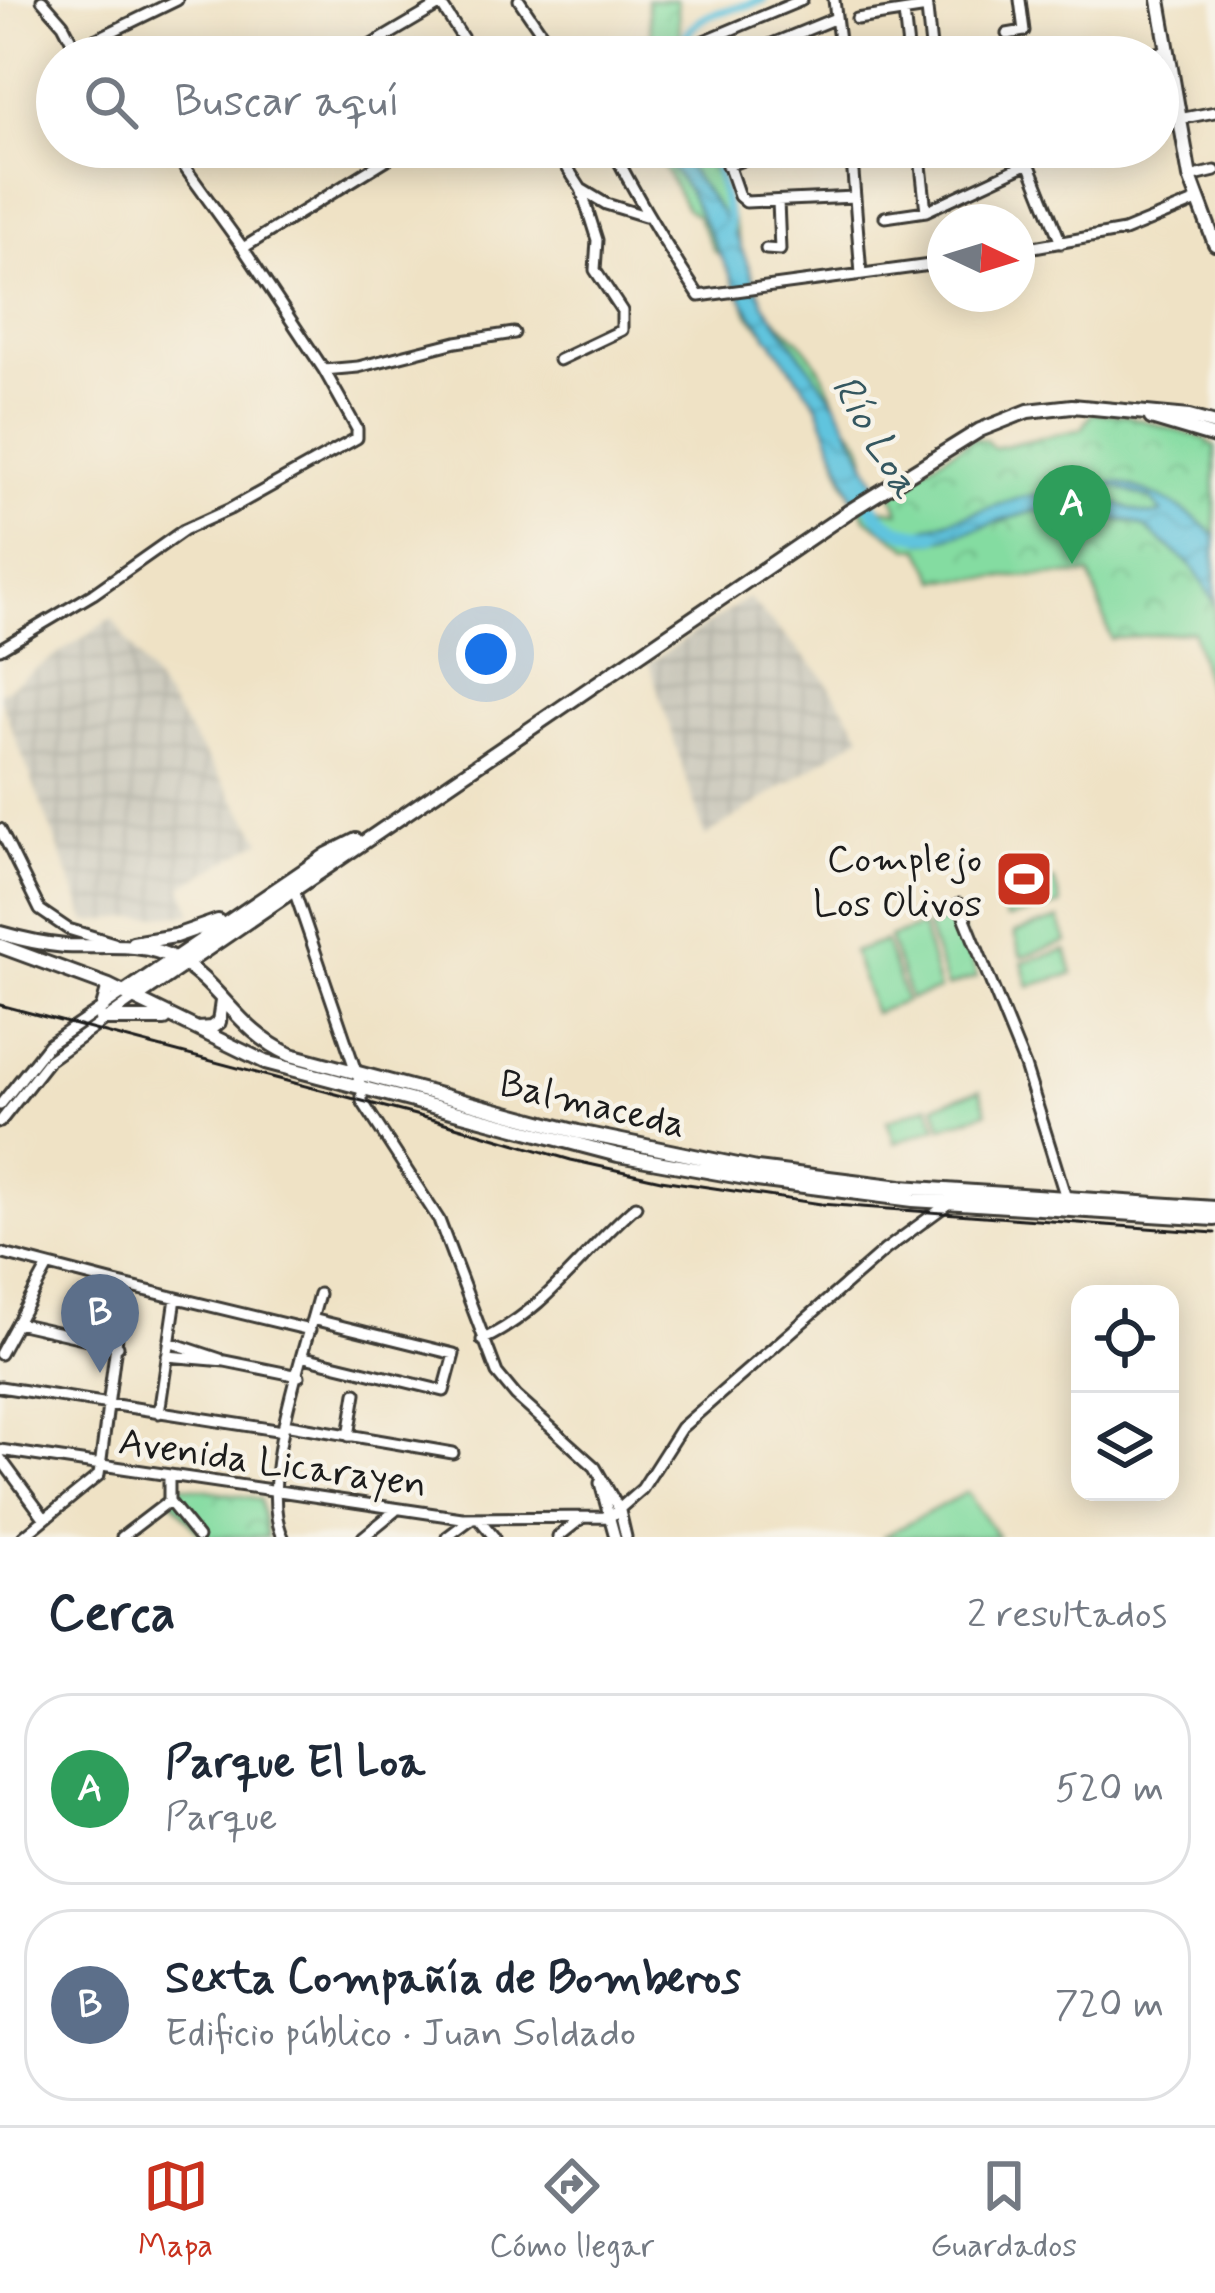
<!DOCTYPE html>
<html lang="es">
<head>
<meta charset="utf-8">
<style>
  :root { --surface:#fff; --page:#f2f2f3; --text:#1f2937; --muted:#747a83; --line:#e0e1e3; --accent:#c8321e }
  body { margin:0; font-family:Mynerve,sans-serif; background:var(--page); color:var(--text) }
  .controls { position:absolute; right:36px; bottom:36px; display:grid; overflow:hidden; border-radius:24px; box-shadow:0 6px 30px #0003 }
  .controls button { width:108px; height:108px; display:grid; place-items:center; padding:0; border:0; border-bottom:3px solid var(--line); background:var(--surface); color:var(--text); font:60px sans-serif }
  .compass { position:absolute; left:927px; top:204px; width:108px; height:108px; border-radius:50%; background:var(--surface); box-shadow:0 6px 30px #0003; rotate:94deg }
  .you { position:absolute; left:486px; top:654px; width:42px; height:42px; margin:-30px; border:9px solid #fff; border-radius:50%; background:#1a73e8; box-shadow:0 0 0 18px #1a73e833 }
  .badge { display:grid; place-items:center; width:78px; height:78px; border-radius:50%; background:var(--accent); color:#fff; font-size:39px; font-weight:700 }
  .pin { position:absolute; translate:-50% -99px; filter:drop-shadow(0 3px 6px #0008) }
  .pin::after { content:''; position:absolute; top:63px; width:42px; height:36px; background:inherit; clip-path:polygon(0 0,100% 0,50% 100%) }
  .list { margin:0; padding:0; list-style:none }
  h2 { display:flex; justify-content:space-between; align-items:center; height:156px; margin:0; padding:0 48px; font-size:51px }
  h2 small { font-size:39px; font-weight:400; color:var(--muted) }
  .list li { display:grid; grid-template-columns:78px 1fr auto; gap:36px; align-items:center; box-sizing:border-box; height:192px; margin:0 24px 24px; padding:0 24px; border:3px solid var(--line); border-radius:48px }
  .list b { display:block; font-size:45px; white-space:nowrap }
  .list p { margin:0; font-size:39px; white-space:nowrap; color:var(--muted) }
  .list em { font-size:39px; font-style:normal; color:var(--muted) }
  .icon { flex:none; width:66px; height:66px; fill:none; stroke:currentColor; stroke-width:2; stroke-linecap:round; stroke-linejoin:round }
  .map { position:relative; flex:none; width:1215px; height:1537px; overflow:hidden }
  .search { position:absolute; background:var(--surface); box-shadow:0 6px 30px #0003; left:36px; right:36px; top:36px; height:132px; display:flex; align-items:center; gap:30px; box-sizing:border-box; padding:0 42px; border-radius:66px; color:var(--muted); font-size:45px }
  .sheet { height:588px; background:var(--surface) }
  nav { display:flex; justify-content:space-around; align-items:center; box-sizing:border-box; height:168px; border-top:3px solid var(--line); background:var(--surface); font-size:33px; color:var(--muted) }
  nav a { display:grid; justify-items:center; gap:6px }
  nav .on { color:var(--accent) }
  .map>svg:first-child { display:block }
  .industrial { fill:url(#industrial-grid) }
  .park { fill:url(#park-crowns); stroke:#507c5e; stroke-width:3 }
  .pitch { fill:#84dca1; stroke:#507c5e; stroke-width:3 }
  .water { fill:url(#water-waves); stroke:#3e707d; stroke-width:3; fill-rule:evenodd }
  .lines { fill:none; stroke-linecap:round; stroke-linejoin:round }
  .canal { stroke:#60c4de; stroke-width:8 }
  .river { stroke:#60c4de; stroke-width:14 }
  .minor-casing { stroke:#3c3a35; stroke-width:15 }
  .major-casing { stroke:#3c3a35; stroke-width:18 }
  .minor { stroke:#fff; stroke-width:9 }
  .major { stroke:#fff; stroke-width:12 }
  .rail { stroke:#1c1c1c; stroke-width:3 }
  .labels { text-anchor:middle; stroke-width:9; stroke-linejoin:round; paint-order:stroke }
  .poi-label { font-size:39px; fill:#1c1c1c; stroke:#f7f3e8; text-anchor:end }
  .street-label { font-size:39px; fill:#1c1c1c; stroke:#f7f3e8 }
  .water-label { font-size:42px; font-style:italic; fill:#345760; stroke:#f7f3e8 }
</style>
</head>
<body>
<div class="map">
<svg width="1215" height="1537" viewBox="0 0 1215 1537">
  <defs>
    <pattern id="industrial-grid" width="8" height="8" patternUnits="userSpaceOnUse" patternTransform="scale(3)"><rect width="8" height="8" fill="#c7c5b8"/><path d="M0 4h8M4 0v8" fill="none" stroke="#aaa99e"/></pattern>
    <pattern id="park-crowns" width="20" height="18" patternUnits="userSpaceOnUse" patternTransform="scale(3)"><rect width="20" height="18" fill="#84dca1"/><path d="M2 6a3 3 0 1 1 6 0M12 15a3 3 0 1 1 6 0" fill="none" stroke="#71bc8a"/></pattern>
    <pattern id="water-waves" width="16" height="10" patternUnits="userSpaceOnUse" patternTransform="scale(3)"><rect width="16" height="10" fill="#60c4de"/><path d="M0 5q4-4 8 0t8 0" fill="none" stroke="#53a8be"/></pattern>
  </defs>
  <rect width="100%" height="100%" fill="#f7f3e8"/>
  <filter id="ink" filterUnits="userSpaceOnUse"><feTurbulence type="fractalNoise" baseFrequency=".00833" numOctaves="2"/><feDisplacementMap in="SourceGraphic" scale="24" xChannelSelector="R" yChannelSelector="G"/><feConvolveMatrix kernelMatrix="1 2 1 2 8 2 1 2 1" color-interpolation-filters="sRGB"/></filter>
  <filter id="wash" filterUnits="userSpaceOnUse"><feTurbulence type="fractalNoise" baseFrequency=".004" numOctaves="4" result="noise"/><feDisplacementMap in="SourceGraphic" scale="48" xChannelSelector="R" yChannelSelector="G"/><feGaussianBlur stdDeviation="2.7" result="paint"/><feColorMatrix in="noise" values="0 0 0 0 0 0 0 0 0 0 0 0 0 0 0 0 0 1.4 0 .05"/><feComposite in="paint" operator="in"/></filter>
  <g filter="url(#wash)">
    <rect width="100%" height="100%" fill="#efe2c5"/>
    <path class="industrial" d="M 748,598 L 822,675 L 862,735 L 705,837 L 649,663 Z
      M 112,618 L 262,840 L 182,887 L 193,913 L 87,922 L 0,698 L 0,693 Z"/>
    <path class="park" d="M 647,0 L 677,0 L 682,57 L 654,57 Z
      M 653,147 L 702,147 L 704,161 C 727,177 742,262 755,291 C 766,315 787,327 804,346 C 820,364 837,399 840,420 C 862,434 872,458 862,482 L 877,507 L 899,512 L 891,489 L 973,438 L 985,440 L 994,448 L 1082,429 L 1092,413 L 1125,415 L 1205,439 L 1215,447 L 1215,717 L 1193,631 L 1111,639 L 1090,574 L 937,580 L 920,548 L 909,548 L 866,518 L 845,483 L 835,453 L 830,420 L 790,362 L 749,314 L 724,257 L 714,251 L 697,216 L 686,208 Z
      M 174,1484 L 260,1499 L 267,1537 L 203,1537 L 171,1499 Z"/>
    <path class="pitch" d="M 1054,880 L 1061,905 L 1006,919 L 999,894 Z
      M 957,917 L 977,977 L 947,987 L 927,927 Z
      M 1059,919 L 1067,942 L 1021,957 L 1014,933 Z
      M 922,926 L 939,990 L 910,999 L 889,937 Z
      M 885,941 L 906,1001 L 874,1013 L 853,952 Z
      M 1066,950 L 1073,974 L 1029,986 L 1022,962 Z
      M 980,1090 L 987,1112 L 942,1127 L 935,1105 Z
      M 929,1105 L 937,1127 L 895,1143 L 887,1121 Z
      M 967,1492 L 998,1537 L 882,1537 Z"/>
    <path class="water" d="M 656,147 L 673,147 L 720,211 L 738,240 L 764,304 L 838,406 L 879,488 L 855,504 L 817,404 L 745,304 L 688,190 Z
      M 1117,482 C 1152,492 1190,509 1215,536 L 1215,603 L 1192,566 L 1144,527 L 1130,521 L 1034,511 L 935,541 L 921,542 L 916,535 L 923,529 L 1022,497 ZM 1116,487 L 1150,499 L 1162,512 C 1146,520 1133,507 1116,504 C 1096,501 1075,510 1058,500 L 1059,495 Z"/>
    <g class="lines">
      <path class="canal" d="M 682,57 C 683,8 729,14 763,0
        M 711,147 L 729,219 L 729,235"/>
      <path class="river" d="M 863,492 C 878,523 900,537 935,535"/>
    </g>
  </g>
  <g filter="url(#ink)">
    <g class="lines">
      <g class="minor-casing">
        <path id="minor" d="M 42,0 L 63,24 L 80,57
          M 438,0 L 475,57
          M 519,0 L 558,57
          M 834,0 L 841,57
          M 926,0 L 932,57
          M 904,13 L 909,57
          M 857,19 L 927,8
          M 1007,34 L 1024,31 L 1020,0
          M 697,44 L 802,0
          M 78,48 L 177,0
          M 351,57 L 441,4
          M 740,57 L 836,18
          M 1135,57 L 1167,51
          M 1179,119 L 1215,112
          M 170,147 L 243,248 L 324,370 L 358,367 L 456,342 L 514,333
          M 554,147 L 581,189 L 606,204 L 645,216
          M 611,147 C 638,199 667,248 699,296 L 945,263
          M 722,147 L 739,196 L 746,202 L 855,197
          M 851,147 L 861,274
          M 919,147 L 926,211
          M 1017,147 L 1029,163 L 1061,243
          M 768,150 L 851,150
          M 180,157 L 197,147
          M 727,166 L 773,148
          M 1190,177 L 1215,171
          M 885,217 L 926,211 L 1029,163
          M 243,248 L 407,147
          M 766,249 L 780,250 L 778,201
          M 1017,250 L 1124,231 L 1197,201
          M 559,360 L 622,330 L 622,311 L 595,270 L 597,240 L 581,189
          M 0,649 L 93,594 L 184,530 L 230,509 L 357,438 L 357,429 L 324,370
          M 0,829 L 40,910 L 68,929 L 114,943
          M 294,890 L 362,1089 L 362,1101 L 439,1220 L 497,1373 L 516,1396 L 595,1467 L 620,1511 L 626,1537
          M 959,904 L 1025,1066 L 1066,1198
          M 0,1105 L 48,1045 L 124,993
          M 0,1122 L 49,1060 L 134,999
          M 0,1253 L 115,1283 L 121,1306 L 99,1475 L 23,1537
          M 115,1283 L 310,1330
          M 17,1323 L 118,1346
          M 482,1340 C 547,1310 583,1251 636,1206
          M 169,1342 L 220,1359
          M 0,1354 L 48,1266
          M 167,1356 L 225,1361 L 299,1376
          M 304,1357 L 444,1391 L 454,1354 L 312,1319
          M 0,1387 L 283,1431
          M 159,1413 L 176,1298
          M 284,1424 L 453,1453
          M 349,1436 L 356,1393
          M 0,1450 L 462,1518 L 610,1517 L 642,1489 L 681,1428 L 885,1250 L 949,1203
          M 0,1458 L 45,1519
          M 169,1475 L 169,1501 L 198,1537
          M 600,1483 L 615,1537
          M 480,1520 L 494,1537
          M 122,1537 L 169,1501
          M 283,1537 C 257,1484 304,1352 319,1294
          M 363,1537 L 395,1511
          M 447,1537 L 471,1519
          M 558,1537 L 582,1518"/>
      </g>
      <g class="major-casing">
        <path id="major" d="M 1159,0 L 1190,177 L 1215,244
          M 1151,418 L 1215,437
          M 0,933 C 21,939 43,944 65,946 C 103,948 141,940 176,959 C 222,985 236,1030 291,1055 L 578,1132 L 757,1169 L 901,1187 L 1215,1208
          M 133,943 L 175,936 L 218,921
          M 0,946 L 109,986 L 265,1062 L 618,1155 L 757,1180 L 913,1200 L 1215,1219
          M 124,993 L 328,854 L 356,840
          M 134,999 L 848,512 L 980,430 L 1028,411 L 1072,406 L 1189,417 L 1215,424
          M 103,1007 L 109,986
          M 101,1019 L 165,1019
          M 198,1029 L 211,1028 L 219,1022 L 222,1001"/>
      </g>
      <use href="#minor" class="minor"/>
      <use href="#major" class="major"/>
      <path class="rail" d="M 0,1005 L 438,1121 L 571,1160 L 661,1180 L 821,1204 L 1215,1233"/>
    </g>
  </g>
  <defs>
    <g id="stadium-square" transform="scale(3)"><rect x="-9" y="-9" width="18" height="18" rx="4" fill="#c8321e" stroke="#f7f3e8"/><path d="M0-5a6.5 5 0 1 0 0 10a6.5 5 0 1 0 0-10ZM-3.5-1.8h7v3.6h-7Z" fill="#fff"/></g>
  </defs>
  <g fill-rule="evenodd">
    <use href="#stadium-square" x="1024" y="879"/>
  </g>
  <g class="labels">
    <g class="poi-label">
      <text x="982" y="871">Complejo<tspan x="982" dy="45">Los Olivos</tspan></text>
    </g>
    <g class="street-label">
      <text transform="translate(593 1102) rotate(13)" y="14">Balmaceda</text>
      <text transform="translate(273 1461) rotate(8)" y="14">Avenida Licarayen</text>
    </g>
    <g class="water-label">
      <text transform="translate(877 435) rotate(60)" y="15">Río Loa</text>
    </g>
  </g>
</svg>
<div class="controls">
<button><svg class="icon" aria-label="locate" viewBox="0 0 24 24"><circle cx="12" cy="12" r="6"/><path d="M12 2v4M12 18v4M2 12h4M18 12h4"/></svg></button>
<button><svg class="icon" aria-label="layers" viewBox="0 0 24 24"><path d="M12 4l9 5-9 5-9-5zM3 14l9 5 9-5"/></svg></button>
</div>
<svg class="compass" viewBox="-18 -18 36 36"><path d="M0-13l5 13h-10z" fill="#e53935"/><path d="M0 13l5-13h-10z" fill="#747a83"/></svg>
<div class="you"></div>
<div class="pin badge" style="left:1072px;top:564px;background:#2e9e5b">A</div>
<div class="pin badge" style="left:100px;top:1373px;background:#5c6f8a">B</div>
<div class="search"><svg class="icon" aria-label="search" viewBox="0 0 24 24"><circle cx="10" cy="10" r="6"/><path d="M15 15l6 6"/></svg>Buscar aquí</div>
</div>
<section class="sheet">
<h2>Cerca<small>2 resultados</small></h2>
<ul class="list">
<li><span class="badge" style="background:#2e9e5b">A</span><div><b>Parque El Loa</b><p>Parque</p></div><em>520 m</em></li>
<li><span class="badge" style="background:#5c6f8a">B</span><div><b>Sexta Compañía de Bomberos</b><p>Edificio público · Juan Soldado</p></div><em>720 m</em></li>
</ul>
</section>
<nav>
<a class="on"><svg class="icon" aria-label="map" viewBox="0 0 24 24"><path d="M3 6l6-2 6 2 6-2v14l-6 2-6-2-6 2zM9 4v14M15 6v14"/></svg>Mapa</a>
<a><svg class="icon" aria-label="directions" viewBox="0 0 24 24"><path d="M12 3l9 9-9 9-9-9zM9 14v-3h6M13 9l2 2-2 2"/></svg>Cómo llegar</a>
<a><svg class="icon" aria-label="saved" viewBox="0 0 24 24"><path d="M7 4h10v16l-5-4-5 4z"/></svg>Guardados</a>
</nav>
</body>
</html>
